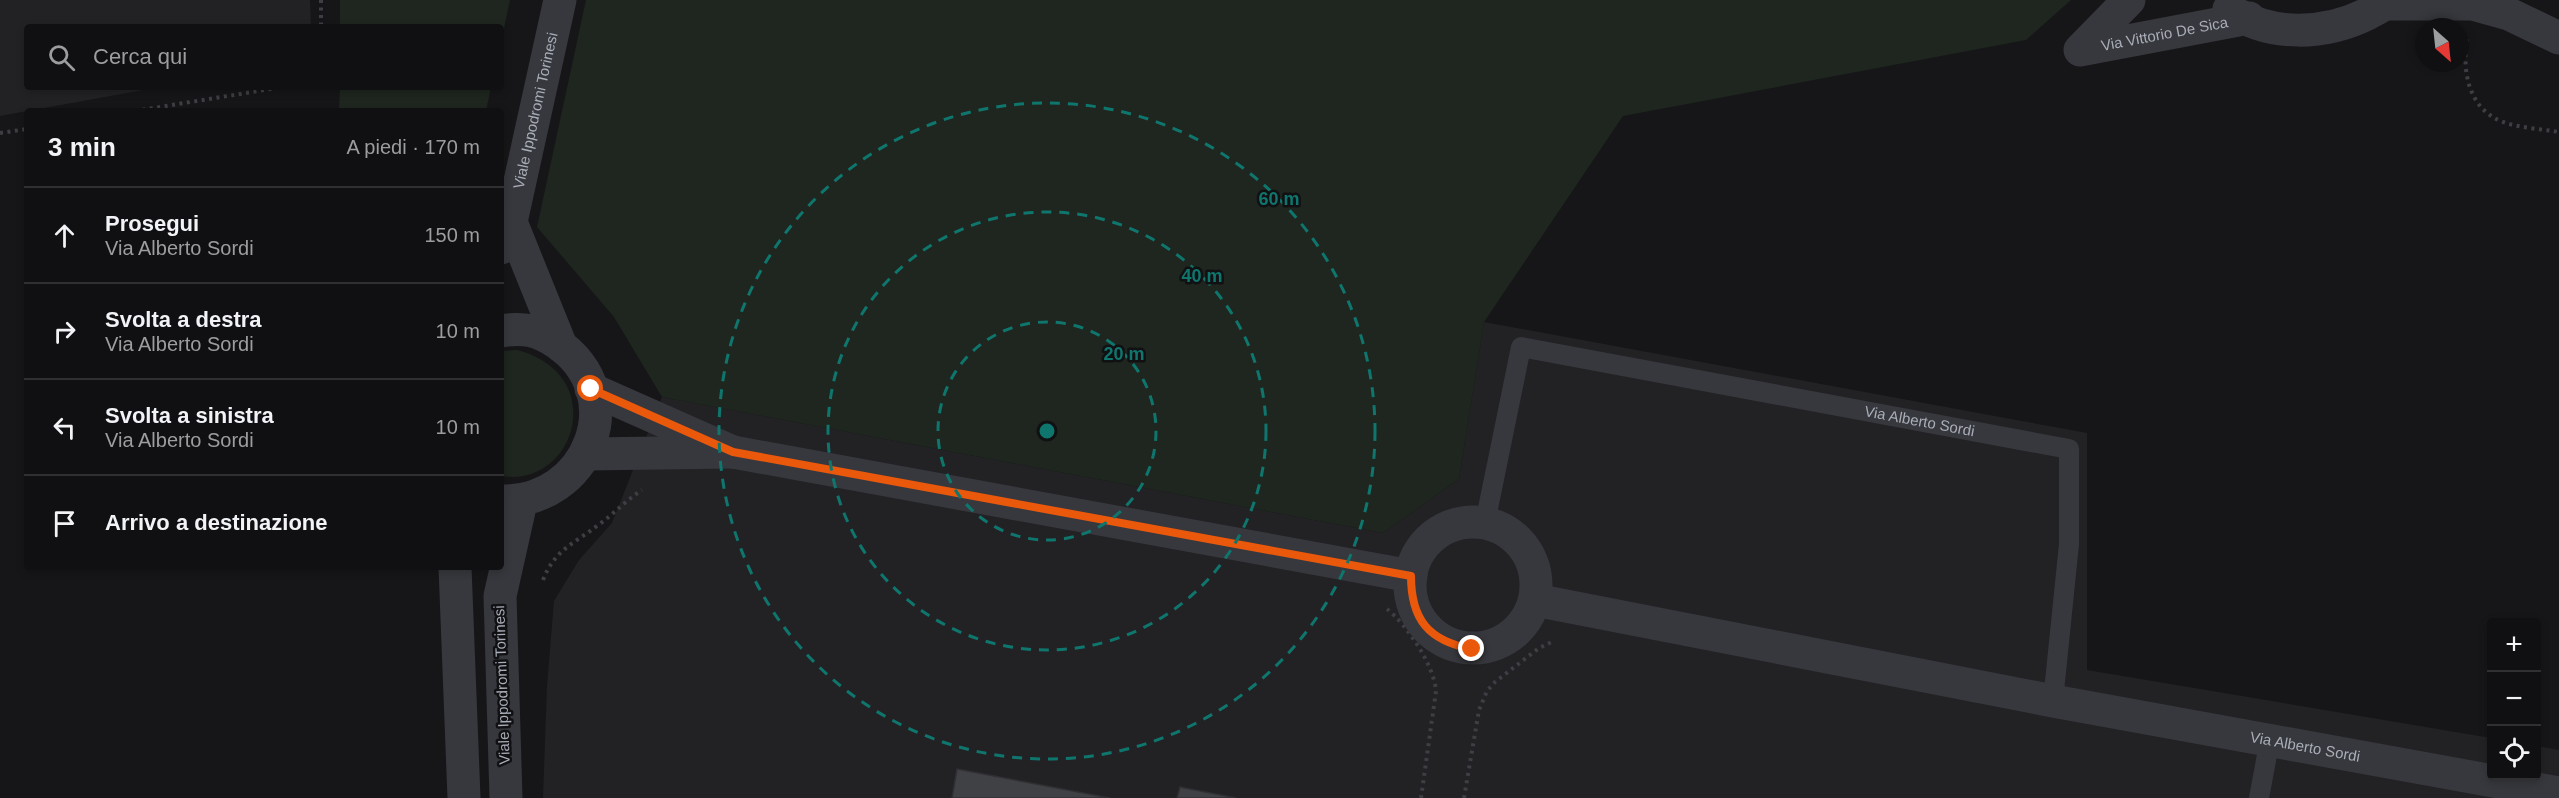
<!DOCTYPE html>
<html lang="it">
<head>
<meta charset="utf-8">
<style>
  :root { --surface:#101012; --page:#1e1e20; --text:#f1f3f6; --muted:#9c9d9f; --line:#303032 }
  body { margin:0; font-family:Arial,sans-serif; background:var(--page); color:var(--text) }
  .controls { position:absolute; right:18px; bottom:18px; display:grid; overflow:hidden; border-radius:6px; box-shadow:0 3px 9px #0003 }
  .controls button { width:54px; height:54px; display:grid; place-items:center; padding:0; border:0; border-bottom:2px solid var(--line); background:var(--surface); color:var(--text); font:30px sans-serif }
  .compass { position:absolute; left:2415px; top:18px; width:54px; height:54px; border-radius:50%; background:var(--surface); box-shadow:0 3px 9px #0003; rotate:153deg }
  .stop { position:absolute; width:18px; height:18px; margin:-14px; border:4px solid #ea580c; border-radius:50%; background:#fff }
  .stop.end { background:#ea580c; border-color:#fff; box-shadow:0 2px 6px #0008 }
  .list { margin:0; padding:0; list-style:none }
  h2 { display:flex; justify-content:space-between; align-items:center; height:78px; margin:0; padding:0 24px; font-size:26px }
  h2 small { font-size:20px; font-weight:400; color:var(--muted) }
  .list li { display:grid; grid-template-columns:39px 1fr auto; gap:18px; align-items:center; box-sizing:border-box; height:96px; padding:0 24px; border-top:2px solid var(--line) }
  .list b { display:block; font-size:22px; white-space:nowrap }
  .list p { margin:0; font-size:20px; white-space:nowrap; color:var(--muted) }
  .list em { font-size:20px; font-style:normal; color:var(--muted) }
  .icon { flex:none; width:33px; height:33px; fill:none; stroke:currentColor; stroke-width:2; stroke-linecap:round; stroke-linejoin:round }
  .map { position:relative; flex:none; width:2559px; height:798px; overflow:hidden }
  .search { position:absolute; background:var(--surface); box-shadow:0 3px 9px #0003; left:24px; top:24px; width:480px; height:66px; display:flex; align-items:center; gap:15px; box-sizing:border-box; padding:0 21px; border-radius:6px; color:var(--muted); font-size:22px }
  .panel { position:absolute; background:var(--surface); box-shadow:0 3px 9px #0003; left:24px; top:108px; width:480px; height:462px; border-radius:6px }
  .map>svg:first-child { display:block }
  .built { fill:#222225 }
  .green { fill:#1e261f }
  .building { fill:#404145; stroke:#303034; stroke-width:1.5 }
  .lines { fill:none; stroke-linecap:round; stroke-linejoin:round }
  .path { stroke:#3d3f44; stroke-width:4; stroke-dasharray:3 4.5; stroke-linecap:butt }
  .service { stroke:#37383d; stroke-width:20 }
  .minor { stroke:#37383d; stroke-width:33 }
  .route { stroke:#ea580c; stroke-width:8 }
  .ring { fill:none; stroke:#0f766e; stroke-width:3; stroke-dasharray:10 8 }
  .labels { text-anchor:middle; stroke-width:5; stroke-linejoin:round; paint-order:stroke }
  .street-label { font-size:15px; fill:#a8adb8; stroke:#111113 }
  .centre { fill:#0f766e; stroke:#111113; stroke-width:3 }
  .ring-label { font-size:18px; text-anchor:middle; font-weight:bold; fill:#0f766e; stroke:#111113; stroke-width:5; stroke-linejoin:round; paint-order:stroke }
</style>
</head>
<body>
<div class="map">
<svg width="2559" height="798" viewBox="0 0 2559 798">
  <rect width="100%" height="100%" fill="#161618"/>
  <path class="built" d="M 0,0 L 310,0 L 311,27 L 27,27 L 27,87 L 160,87 L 0,116 Z
    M 1484,322 L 2087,433 L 2087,670 L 2491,738 L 2492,776 L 2536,776 L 2537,746 L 2559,750 L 2559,798 L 543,798 L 547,686 L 554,601 L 579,560 L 612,523 L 662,397 L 1383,533 L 1459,479 Z"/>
  <path class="green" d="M 340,0 L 510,0 L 501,42 L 501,27 L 340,27 Z
    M 586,0 L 2071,0 L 2026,40 L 1623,116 L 1484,322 L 1459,479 L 1383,533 L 662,397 L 614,317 L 537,227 Z
    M 340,87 L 491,87 L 486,111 L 339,111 Z
    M 517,350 C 610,374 576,488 501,476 L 501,351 Z"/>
  <path class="building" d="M 957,769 L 1110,798 L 952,798 Z
    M 1180,787 L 1236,798 L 1177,798 Z"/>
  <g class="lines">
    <path class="path" d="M 321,0 L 321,27
      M 2467,39 C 2462,71 2468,109 2503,122 C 2520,128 2541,129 2559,132
      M 135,111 L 283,87
      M 0,133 L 27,129
      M 543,580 C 555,549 574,544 598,525 C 614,514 626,500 642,490
      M 1387,609 C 1407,625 1434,665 1436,691 L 1421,798
      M 1464,798 L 1479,710 L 1487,691 L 1495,682 L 1539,648 L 1554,641"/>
    <g class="service">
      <path id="s1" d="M 1485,523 L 1521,347 L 2069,449 L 2069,544 L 2053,701"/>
      <path d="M 2259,798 L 2270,739"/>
    </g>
    <g class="minor">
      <path id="s2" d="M 2129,0 L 2080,50 L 2249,18"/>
      <path d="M 2385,4 L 2473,4 L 2509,14 L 2559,38"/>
      <path d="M 2229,9 C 2270,38 2326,35 2369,13 C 2376,9 2383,6 2389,0"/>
      <path id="s3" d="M 511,222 L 560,0"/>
      <path d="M 501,248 L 511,222 L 561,346"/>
      <path d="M 501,331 C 523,327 538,330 557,343 C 632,395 589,503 501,501"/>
      <path d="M 733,452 L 1411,576"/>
      <path d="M 587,454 L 733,452 L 591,389"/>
      <circle cx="1473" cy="585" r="63"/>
      <path d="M 455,567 L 464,798"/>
      <path id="s4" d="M 1535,600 L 2053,701 L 2559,793"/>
      <path d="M 506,798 L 500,596 L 521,502"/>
    </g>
  </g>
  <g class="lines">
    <path class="route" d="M 591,389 L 733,452 L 1411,576 C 1411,620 1429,641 1472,649"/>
  </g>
  <g class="ring">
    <circle cx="1047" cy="431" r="109"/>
    <circle cx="1047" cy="431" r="219"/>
    <circle cx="1047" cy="431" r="328"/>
  </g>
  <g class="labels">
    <g class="street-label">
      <text dy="5" stroke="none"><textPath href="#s2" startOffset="156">Via Vittorio De Sica</textPath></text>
      <text dy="5" stroke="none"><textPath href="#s3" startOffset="114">Viale Ippodromi Torinesi</textPath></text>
      <text dy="5" stroke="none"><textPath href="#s1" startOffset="585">Via Alberto Sordi</textPath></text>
      <text transform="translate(502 685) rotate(-92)" y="5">Viale Ippodromi Torinesi</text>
      <text dy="5" stroke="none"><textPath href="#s4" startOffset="784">Via Alberto Sordi</textPath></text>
    </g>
  </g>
  <circle cx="1047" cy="431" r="9" class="centre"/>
  <g class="ring-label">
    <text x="1279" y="205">60 m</text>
    <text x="1202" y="282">40 m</text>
    <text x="1124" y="360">20 m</text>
  </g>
</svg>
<div class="controls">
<button>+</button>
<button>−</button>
<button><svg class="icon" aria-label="locate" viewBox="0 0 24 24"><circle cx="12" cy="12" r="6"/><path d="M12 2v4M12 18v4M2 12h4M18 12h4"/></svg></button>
</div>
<svg class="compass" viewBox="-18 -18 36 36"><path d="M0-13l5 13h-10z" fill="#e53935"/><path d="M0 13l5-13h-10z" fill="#9c9d9f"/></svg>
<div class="stop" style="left:591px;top:389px"></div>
<div class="stop end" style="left:1472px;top:649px"></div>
<div class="search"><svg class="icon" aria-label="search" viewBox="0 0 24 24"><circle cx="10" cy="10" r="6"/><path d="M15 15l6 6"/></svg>Cerca qui</div>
<section class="panel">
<h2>3 min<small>A piedi · 170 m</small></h2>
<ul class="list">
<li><svg class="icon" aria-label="ahead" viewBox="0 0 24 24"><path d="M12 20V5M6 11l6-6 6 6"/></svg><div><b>Prosegui</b><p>Via Alberto Sordi</p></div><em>150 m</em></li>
<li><svg class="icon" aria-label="right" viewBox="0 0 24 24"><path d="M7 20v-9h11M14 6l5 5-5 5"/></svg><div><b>Svolta a destra</b><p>Via Alberto Sordi</p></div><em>10 m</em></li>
<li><svg class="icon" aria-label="left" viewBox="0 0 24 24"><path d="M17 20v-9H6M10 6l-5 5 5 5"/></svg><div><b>Svolta a sinistra</b><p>Via Alberto Sordi</p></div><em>10 m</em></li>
<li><svg class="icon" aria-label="arrive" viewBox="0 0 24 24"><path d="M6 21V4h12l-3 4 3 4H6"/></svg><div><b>Arrivo a destinazione</b></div></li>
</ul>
</section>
</div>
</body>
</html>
